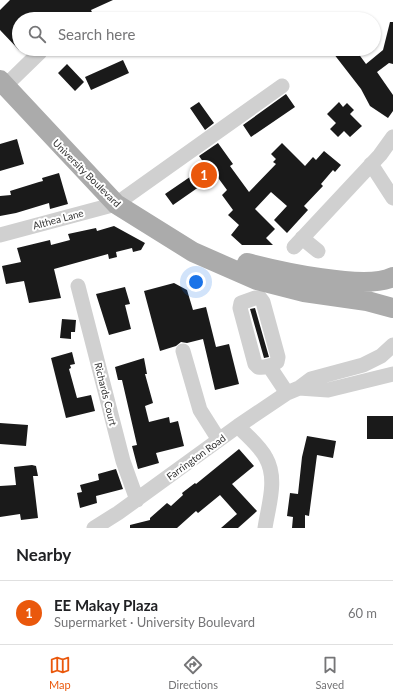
<!DOCTYPE html>
<html lang="en">
<head>
<meta charset="utf-8">
<style>
  :root { --surface:#fff; --page:#f2f2f2; --text:#202124; --muted:#757577; --line:#e0e0e0; --accent:#ea580c }
  body { margin:0; font-family:Lato,sans-serif; background:var(--page); color:var(--text) }
  .you { position:absolute; left:196px; top:282px; width:14px; height:14px; margin:-10px; border:3px solid #fff; border-radius:50%; background:#1a73e8; box-shadow:0 0 0 6px #1a73e833 }
  .badge { display:grid; place-items:center; width:26px; height:26px; border-radius:50%; background:var(--accent); color:#fff; font-size:13px; font-weight:700 }
  .pin { position:absolute; translate:-50% -50%; border:2px solid #fff; box-shadow:0 1px 4px #0006 }
  .list { margin:0; padding:0; list-style:none }
  h2 { display:flex; justify-content:space-between; align-items:center; height:52px; margin:0; padding:0 16px; font-size:17px }
  h2 small { font-size:13px; font-weight:400; color:var(--muted) }
  .list li { display:grid; grid-template-columns:26px 1fr auto; gap:12px; align-items:center; box-sizing:border-box; height:64px; padding:0 16px; border-top:1px solid var(--line) }
  .list b { display:block; font-size:15px; white-space:nowrap }
  .list p { margin:0; font-size:13px; white-space:nowrap; color:var(--muted) }
  .list em { font-size:13px; font-style:normal; color:var(--muted) }
  .icon { flex:none; width:22px; height:22px; fill:none; stroke:currentColor; stroke-width:2; stroke-linecap:round; stroke-linejoin:round }
  .map { position:relative; flex:none; width:393px; height:528px; overflow:hidden }
  .search { position:absolute; background:var(--surface); box-shadow:0 1px 3px #0004; left:12px; right:12px; top:12px; height:44px; display:flex; align-items:center; gap:10px; box-sizing:border-box; padding:0 14px; border-radius:22px; color:var(--muted); font-size:15px }
  .sheet { height:116px; background:var(--surface) }
  nav { display:flex; justify-content:space-around; align-items:center; box-sizing:border-box; height:56px; border-top:1px solid var(--line); background:var(--surface); font-size:11px; color:var(--muted) }
  nav a { display:grid; justify-items:center; gap:2px }
  nav .on { color:var(--accent) }
  .map>svg:first-child { display:block }
  .building { fill:#1a1a1a }
  .lines { fill:none; stroke-linecap:round; stroke-linejoin:round }
  .minor { stroke:#d0d0d0; stroke-width:15 }
  .major { stroke:#ababab; stroke-width:20 }
  .labels { text-anchor:middle; stroke-width:4; stroke-linejoin:round; paint-order:stroke }
  .street-label { font-size:10px; fill:#333; stroke:#fff }
</style>
</head>
<body>
<div class="map">
<svg width="393" height="528" viewBox="0 0 393 528">
  <rect width="100%" height="100%" fill="#fff"/>
  <path class="building" d="M 10,0 L 113,0 L 91,10 L 95,19 L 19,19 L 19,50 L 0,30 L 0,10 Z
    M 390,22 L 393,22 L 393,64 L 389,63 L 377,72 L 393,95 L 393,111 L 388,118 L 370,106 L 361,89 L 330,49 L 355,49 L 366,64 L 383,50 Z
    M 123,60 L 129,73 L 91,90 L 85,77 Z
    M 67,64 L 84,82 L 75,91 L 58,73 Z
    M 286,94 L 295,107 L 251,137 L 243,125 Z
    M 199,102 L 214,123 L 205,130 L 190,108 Z
    M 339,102 L 343,107 L 347,103 L 354,110 L 350,114 L 362,126 L 350,137 L 344,131 L 338,137 L 330,129 L 336,123 L 327,114 Z
    M 17,139 L 24,164 L 0,171 L 0,144 Z
    M 218,143 L 233,164 L 230,166 L 249,192 L 276,164 L 273,162 L 276,159 L 271,154 L 282,143 L 305,166 L 313,157 L 316,160 L 324,151 L 341,165 L 335,172 L 333,170 L 321,184 L 323,186 L 304,206 L 308,210 L 287,233 L 274,220 L 287,206 L 271,192 L 255,209 L 275,229 L 266,238 L 273,245 L 242,245 L 231,235 L 239,225 L 228,215 L 233,210 L 222,195 L 227,190 L 216,175 L 173,205 L 165,194 L 206,166 L 199,156 Z
    M 59,173 L 68,204 L 50,209 L 49,203 L 16,213 L 0,216 L 0,196 L 11,195 L 10,191 L 39,182 L 43,181 L 42,178 Z
    M 114,226 L 145,243 L 141,250 L 133,252 L 132,248 L 116,252 L 117,257 L 109,259 L 108,254 L 54,269 L 61,298 L 29,303 L 24,281 L 6,284 L 2,266 L 21,262 L 17,248 L 50,240 L 51,245 L 70,240 L 68,234 L 96,228 L 97,231 Z
    M 174,283 L 187,290 L 193,310 L 206,307 L 216,347 L 229,344 L 239,384 L 215,390 L 203,339 L 187,343 L 181,342 L 176,346 L 160,351 L 144,291 Z
    M 125,287 L 130,304 L 125,305 L 131,329 L 109,335 L 96,294 Z
    M 255,308 L 269,357 L 264,358 L 250,309 Z
    M 62,319 L 76,320 L 75,332 L 71,332 L 71,339 L 60,338 Z
    M 72,352 L 75,364 L 70,365 L 71,368 L 69,369 L 77,398 L 91,395 L 95,411 L 66,418 L 51,358 Z
    M 144,358 L 147,374 L 145,374 L 153,403 L 145,406 L 149,422 L 169,417 L 170,423 L 178,421 L 184,446 L 156,453 L 159,463 L 138,469 L 132,446 L 137,445 L 122,380 L 118,380 L 115,367 Z
    M 367,416 L 393,416 L 393,439 L 367,439 Z
    M 0,423 L 28,425 L 26,446 L 0,444 Z
    M 307,436 L 336,441 L 333,458 L 317,455 L 309,516 L 305,515 L 305,528 L 292,528 L 293,517 L 287,516 L 290,493 L 298,494 L 302,457 Z
    M 239,449 L 254,466 L 232,484 L 257,511 L 238,528 L 221,528 L 237,514 L 220,495 L 198,513 L 196,511 L 177,528 L 130,528 L 130,525 L 150,520 L 150,518 L 167,503 L 171,506 L 183,495 L 182,493 L 195,483 L 196,484 Z
    M 32,465 L 36,466 L 38,476 L 33,476 L 38,518 L 21,520 L 20,514 L 0,517 L 0,486 L 16,485 L 14,467 Z
    M 116,469 L 123,489 L 96,496 L 97,503 L 80,508 L 77,493 L 82,492 L 80,485 L 99,480 L 98,474 Z"/>
  <g class="lines">
    <path class="minor" d="M 5,86 L 40,52
      M 371,164 L 393,198
      M 0,235 L 116,204 L 282,86
      M 302,238 L 318,251
      M 294,247 L 380,155 L 393,137
      M 78,286 L 123,461 L 137,500
      M 255,298 L 260,298 L 263,302 L 278,357 L 277,362 C 272,366 264,368 258,367 L 255,364 L 240,308 L 241,303 Z
      M 183,351 L 200,410 L 219,440
      M 269,366 L 287,393
      M 299,388 L 328,390 L 393,374
      M 238,426 C 247,436 260,446 266,458 C 278,479 268,507 265,528
      M 94,528 L 118,513 L 238,426 L 287,393 L 299,388 L 311,379 L 363,365 L 381,356 L 393,345"/>
    <path class="major" d="M 0,80 L 116,204 L 193,252 L 257,280 L 304,292 L 367,301 L 393,308
      M 247,263 C 278,271 365,291 393,277"/>
  </g>
  <g class="labels">
    <g class="street-label">
      <text transform="translate(87 173) rotate(45)" y="4">University Boulevard</text>
      <text transform="translate(58 219) rotate(-15)" y="4">Althea Lane</text>
      <text transform="translate(106 394) rotate(76)" y="4">Richards Court</text>
      <text transform="translate(196 457) rotate(-36)" y="4">Farrington Road</text>
    </g>
  </g>
</svg>
<div class="you"></div>
<div class="pin badge" style="left:204px;top:175px">1</div>
<div class="search"><svg class="icon" aria-label="search" viewBox="0 0 24 24"><circle cx="10" cy="10" r="6"/><path d="M15 15l6 6"/></svg>Search here</div>
</div>
<section class="sheet">
<h2>Nearby<small></small></h2>
<ul class="list">
<li><span class="badge">1</span><div><b>EE Makay Plaza</b><p>Supermarket · University Boulevard</p></div><em>60 m</em></li>
</ul>
</section>
<nav>
<a class="on"><svg class="icon" aria-label="map" viewBox="0 0 24 24"><path d="M3 6l6-2 6 2 6-2v14l-6 2-6-2-6 2zM9 4v14M15 6v14"/></svg>Map</a>
<a><svg class="icon" aria-label="directions" viewBox="0 0 24 24"><path d="M12 3l9 9-9 9-9-9zM9 14v-3h6M13 9l2 2-2 2"/></svg>Directions</a>
<a><svg class="icon" aria-label="saved" viewBox="0 0 24 24"><path d="M7 4h10v16l-5-4-5 4z"/></svg>Saved</a>
</nav>
</body>
</html>
